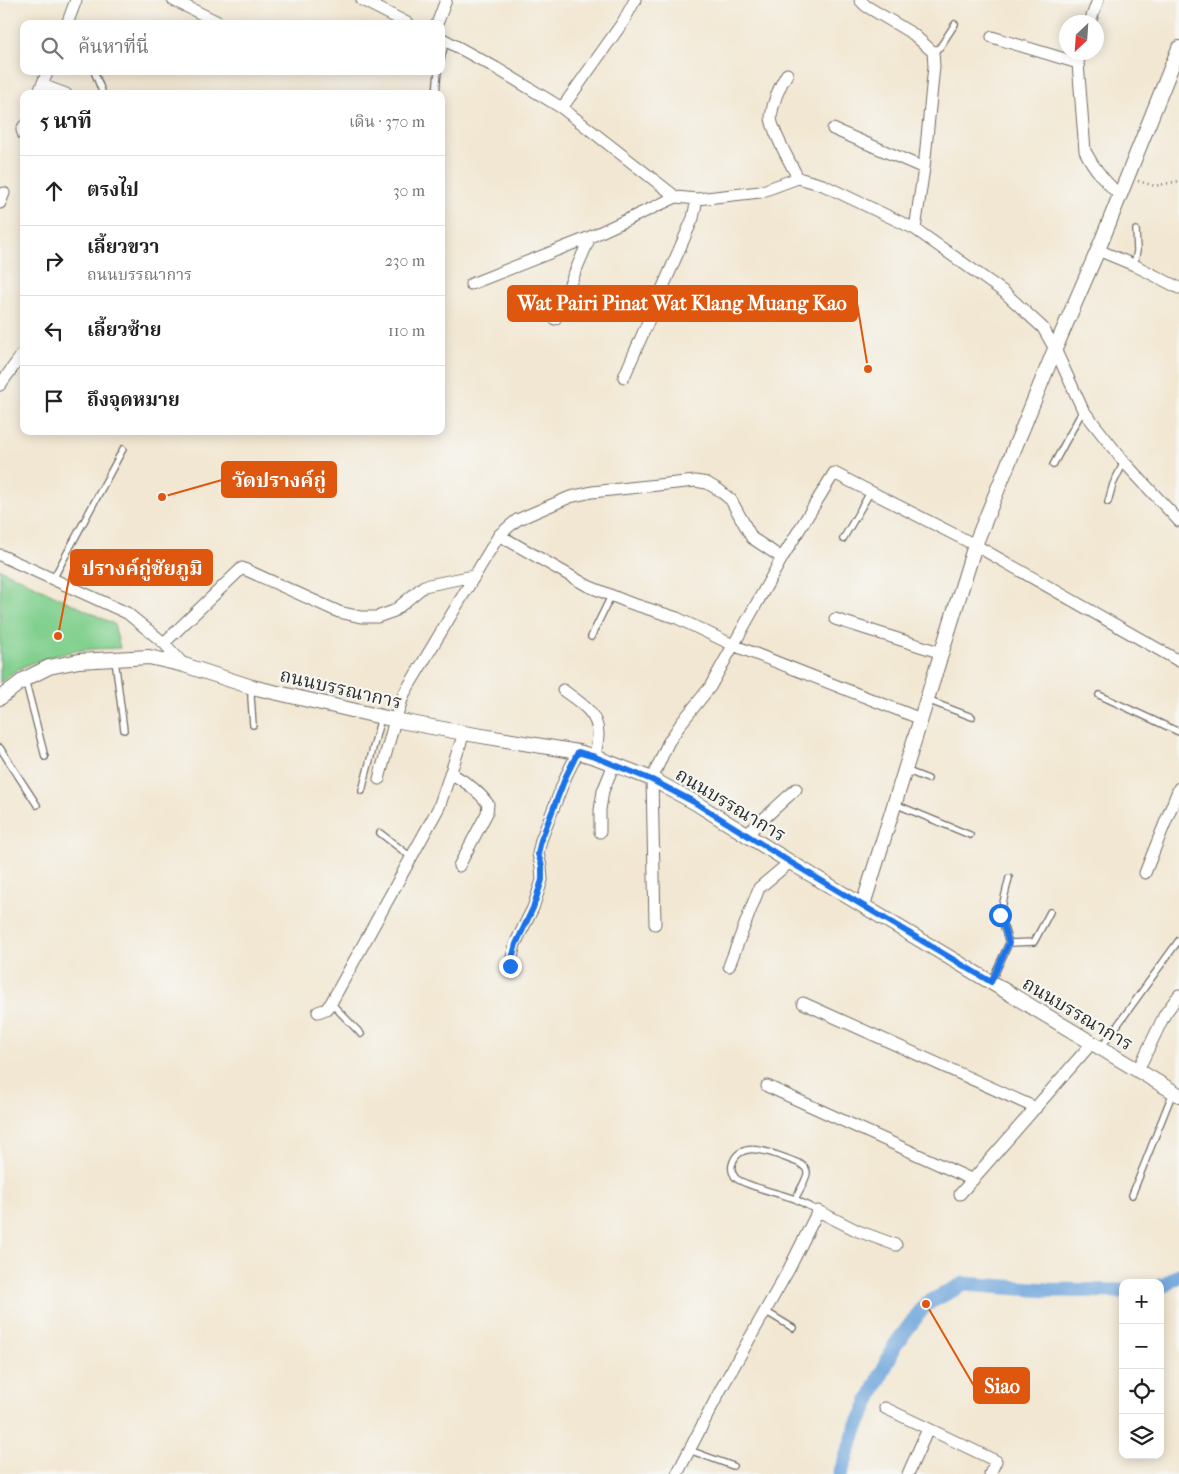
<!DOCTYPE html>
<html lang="th">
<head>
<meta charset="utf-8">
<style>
  :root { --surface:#fff; --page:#f2f2f2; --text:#222; --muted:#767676; --line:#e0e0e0 }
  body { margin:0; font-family:"IM FELL French Canon","Noto Serif Thai",serif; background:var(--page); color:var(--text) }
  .controls { position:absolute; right:15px; bottom:15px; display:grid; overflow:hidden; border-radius:10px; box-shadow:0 2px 12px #0003 }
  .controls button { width:45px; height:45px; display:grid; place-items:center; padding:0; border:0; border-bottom:1px solid var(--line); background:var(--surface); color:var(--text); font:25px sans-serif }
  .compass { position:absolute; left:1059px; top:15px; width:45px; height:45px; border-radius:50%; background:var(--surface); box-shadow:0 2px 12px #0003; rotate:205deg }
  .stop { position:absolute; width:15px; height:15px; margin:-11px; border:4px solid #1a73e8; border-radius:50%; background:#fff }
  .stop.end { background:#1a73e8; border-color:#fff; box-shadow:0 1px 5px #0008 }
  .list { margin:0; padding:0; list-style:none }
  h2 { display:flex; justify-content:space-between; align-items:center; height:65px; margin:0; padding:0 20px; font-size:21px }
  h2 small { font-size:16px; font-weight:400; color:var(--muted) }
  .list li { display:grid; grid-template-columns:32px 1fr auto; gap:15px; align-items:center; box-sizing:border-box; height:70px; padding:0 20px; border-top:1px solid var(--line) }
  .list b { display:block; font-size:19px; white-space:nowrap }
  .list p { margin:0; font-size:16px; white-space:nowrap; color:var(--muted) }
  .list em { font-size:16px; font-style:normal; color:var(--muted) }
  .icon { flex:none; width:28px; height:28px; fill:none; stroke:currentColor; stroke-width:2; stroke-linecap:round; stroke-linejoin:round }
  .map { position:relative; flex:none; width:1179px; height:1474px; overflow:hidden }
  .search { position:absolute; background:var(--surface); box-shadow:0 2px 12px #0003; left:20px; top:20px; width:425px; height:55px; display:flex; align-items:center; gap:12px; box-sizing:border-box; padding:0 18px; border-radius:10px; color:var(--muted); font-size:19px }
  .panel { position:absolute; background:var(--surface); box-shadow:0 2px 12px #0003; left:20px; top:90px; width:425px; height:345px; border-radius:10px }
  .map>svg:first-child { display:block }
  .green { fill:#82d08f; stroke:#567e5d }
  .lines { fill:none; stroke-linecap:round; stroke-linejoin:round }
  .canal { stroke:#6da4db; stroke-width:15 }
  .service-casing { stroke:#716d65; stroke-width:8 }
  .minor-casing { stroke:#716d65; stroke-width:13 }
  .tertiary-casing { stroke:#716d65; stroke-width:16 }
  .path { stroke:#716d65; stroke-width:2.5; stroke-dasharray:1 4; stroke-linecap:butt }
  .service { stroke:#fff; stroke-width:5.5 }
  .minor { stroke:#fff; stroke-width:11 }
  .tertiary { stroke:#fff; stroke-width:14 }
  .route { stroke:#1a73e8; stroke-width:6 }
  .labels { text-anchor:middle; stroke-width:4.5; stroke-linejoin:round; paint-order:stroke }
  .street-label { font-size:19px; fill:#2b2b2b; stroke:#f6f6f2 }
  .leader { fill:none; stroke:#df570e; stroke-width:2 }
  .callout-dot { fill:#df570e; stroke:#f6f6f2; stroke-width:2 }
  .callout { fill:#df570e; stroke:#df570e; stroke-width:2 }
  .callout-label { font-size:20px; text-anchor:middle; font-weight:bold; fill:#fff }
</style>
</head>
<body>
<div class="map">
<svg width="1179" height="1474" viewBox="0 0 1179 1474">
  <rect width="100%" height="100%" fill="#f6f6f2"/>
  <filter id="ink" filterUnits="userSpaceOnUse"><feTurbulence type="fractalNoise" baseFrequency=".02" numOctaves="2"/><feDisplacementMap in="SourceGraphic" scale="10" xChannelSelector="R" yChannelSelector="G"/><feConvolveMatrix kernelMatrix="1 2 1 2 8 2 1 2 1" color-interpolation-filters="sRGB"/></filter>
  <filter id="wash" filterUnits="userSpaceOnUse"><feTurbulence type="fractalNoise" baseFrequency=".0096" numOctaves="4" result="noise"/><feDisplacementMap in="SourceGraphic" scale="20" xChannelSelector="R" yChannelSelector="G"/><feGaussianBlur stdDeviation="1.12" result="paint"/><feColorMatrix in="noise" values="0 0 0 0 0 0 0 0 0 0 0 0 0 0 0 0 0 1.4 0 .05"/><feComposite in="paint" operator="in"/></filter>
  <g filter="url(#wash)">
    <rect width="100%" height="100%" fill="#f2e7d2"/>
    <path class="green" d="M 0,569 L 114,624 L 120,648 C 106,649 91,648 77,651 C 51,655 19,664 0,683 Z"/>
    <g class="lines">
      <path class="canal" d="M 1160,1286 L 1165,1285 L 1179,1275
        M 840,1474 L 856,1429 L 895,1345 L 926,1304 L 964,1284 L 1048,1290 L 1123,1291"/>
    </g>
  </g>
  <g filter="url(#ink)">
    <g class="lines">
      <g class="service-casing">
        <path id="service" d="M 933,52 L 940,47 L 955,24
          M 441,59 L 446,40
          M 94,71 L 103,94
          M 436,94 L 438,71
          M 1134,265 L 1137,251 L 1136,230
          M 1053,465 L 1083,410
          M 1108,502 L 1113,484 L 1124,462
          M 843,539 L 871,491
          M 53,579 L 123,449
          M 591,637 L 611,596
          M 115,660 L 124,730
          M 25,679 L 45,757
          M 252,687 L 251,697 L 253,725
          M 1099,695 L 1179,732
          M 927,700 L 972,717
          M 0,748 L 37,805
          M 905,770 L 928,779
          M 362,791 L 381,717
          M 895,804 L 970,835
          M 380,833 L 411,857
          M 1009,943 L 1034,942 L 1050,912
          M 991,982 L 1009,943 L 1000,915 L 1009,878
          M 331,1003 L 361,1034
          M 1101,1048 L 1179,940
          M 1132,1195 L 1173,1092
          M 795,1199 C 781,1194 747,1186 737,1179 C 733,1176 731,1170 732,1165 C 740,1135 781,1157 799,1163 C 802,1165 807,1168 807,1172 C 808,1177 798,1193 795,1199 L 818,1211
          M 765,1311 L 793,1328
          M 689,1450 L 733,1466"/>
      </g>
      <g class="minor-casing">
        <path id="minor" d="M 173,0 L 222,24
          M 362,0 L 409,24
          M 1090,22 L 1098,0
          M 67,24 L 76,0
          M 437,24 L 446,0
          M 992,37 L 1078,63
          M 441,38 L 496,68 L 562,108 L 676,197
          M 1081,52 L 1078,63 L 1085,151 C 1094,169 1106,182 1120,196
          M 787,74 C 779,87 773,102 771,117 C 771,129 792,166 798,178
          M 42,85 L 66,94
          M 38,94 L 48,71
          M 562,108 L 623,22 L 635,0
          M 24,126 L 22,130 L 24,136
          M 833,129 L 924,168
          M 0,203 L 4,193
          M 915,229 L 1004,292 L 1043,328 L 1055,349 L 1083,410 L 1124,462 L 1179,521
          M 1098,250 L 1134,265 L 1179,288
          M 471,284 L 590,237 L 676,197 L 697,199 L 760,192 L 798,178 L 823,185 L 915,229 L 924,168 L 934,66 L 933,52 L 913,34 L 866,6 L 860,0
          M 555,319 L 590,237
          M 624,377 L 693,218 L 697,199
          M 0,385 L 24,352
          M 499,535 L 588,586 L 630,603 L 677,618 L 733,645 L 921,719
          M 0,555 L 127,613 L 164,643 L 184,665
          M 782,558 L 834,473 L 975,545 L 1179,661
          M 835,619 L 942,653
          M 164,643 L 242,568 L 339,612 L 361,617 L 377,617 L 394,611 L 424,586 L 473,576
          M 563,690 C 579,702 598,712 598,734 C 598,741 596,749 595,757
          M 450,773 C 465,781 478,790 488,804 L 487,813 L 459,866
          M 379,779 L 395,720 L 404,694 L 499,535 L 517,520 L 570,497 L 592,492 L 695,481 L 707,483 L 719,490 L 731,500 L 752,538 L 782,558 L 710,687 L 682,722 L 668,743 L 652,779 L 655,924
          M 600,832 L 600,810 L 603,791 L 614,764
          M 746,835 L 796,789
          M 1145,873 L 1179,788
          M 510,966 L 515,944 L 533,908 L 542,880 L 541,866 L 538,854 L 541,840 L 566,776 L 578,752
          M 729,966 L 759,888 L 790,862
          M 803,1003 L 1036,1108
          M 318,1012 L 326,1009 L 331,1003 L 439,807 L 464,733
          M 1138,1070 L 1165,1014 L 1179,995
          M 767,1086 L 973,1180
          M 960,1194 L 1092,1043
          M 885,1408 L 996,1461 L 990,1474
          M 677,1474 L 721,1389 L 789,1269 L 818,1211 L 858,1231 L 896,1245
          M 908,1474 L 928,1429"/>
      </g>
      <g class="tertiary-casing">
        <path id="tertiary" d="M 0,698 L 25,679 L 49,667 L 79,661 L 149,657 L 184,665 L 252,687 L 395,720 L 464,733 L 578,752 L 595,757 L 652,779 L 694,802 L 790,862 L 1179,1095
          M 863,905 L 975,545 L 1055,349 L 1098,250 L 1179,48"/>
      </g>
      <path class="path" d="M 1138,181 L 1155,186 L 1179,181"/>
      <use href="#service" class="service"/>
      <use href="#minor" class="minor"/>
      <use href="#tertiary" class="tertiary"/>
    </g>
  </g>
  <g class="lines" filter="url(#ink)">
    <path class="route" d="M 510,966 L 516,944 L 533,908 L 542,880 L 542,866 L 538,854 L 541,840 L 566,776 L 578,752 L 595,757 L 652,780 L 694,802 L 790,862 L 991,982 L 1009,943 L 1000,915"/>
  </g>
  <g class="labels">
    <g class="street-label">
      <text transform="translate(341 688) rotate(13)" y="7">ถนนบรรณาการ</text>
      <text transform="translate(731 804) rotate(31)" y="7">ถนนบรรณาการ</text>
      <text transform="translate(1078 1013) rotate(31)" y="7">ถนนบรรณาการ</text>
    </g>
  </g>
  <path class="leader" d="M868 369L857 303M162 497L222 480M58 636L71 568M926 1304L974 1386"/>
  <g class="callout-dot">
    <circle cx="868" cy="369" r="5"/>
    <circle cx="162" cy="497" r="5"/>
    <circle cx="58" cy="636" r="5"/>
    <circle cx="926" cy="1304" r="5"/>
  </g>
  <g class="callout">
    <rect x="508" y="286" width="349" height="35" rx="5"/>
    <rect x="222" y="462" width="114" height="35" rx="5"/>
    <rect x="71" y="550" width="141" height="35" rx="5"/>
    <rect x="974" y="1368" width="55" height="35" rx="5"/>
  </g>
  <g class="callout-label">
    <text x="682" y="310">Wat Pairi Pinat Wat Klang Muang Kao</text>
    <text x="279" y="487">วัดปรางค์กู่</text>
    <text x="142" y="575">ปรางค์กู่ชัยภูมิ</text>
    <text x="1002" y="1393">Siao</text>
  </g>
</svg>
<div class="controls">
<button>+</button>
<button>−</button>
<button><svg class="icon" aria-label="locate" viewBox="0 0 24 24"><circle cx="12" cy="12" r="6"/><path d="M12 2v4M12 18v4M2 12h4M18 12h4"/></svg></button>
<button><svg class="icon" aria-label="layers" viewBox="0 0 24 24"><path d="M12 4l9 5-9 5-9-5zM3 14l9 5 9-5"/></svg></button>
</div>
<svg class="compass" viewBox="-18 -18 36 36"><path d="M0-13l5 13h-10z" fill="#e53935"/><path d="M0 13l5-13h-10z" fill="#767676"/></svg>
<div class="stop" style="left:1000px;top:915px"></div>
<div class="stop end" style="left:510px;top:966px"></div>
<div class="search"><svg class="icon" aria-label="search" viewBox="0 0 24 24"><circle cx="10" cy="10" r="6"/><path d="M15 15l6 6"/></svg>ค้นหาที่นี่</div>
<section class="panel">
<h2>5 นาที<small>เดิน · 370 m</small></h2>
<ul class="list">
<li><svg class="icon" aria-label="ahead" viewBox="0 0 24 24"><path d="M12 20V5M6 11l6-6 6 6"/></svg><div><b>ตรงไป</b></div><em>30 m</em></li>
<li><svg class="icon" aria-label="right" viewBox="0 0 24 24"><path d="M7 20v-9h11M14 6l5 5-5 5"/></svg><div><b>เลี้ยวขวา</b><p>ถนนบรรณาการ</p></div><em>230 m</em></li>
<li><svg class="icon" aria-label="left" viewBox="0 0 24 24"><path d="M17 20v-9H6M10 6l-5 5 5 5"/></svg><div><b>เลี้ยวซ้าย</b></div><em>110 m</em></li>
<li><svg class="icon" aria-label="arrive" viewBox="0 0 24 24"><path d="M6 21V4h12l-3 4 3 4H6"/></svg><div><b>ถึงจุดหมาย</b></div></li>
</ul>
</section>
</div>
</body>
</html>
